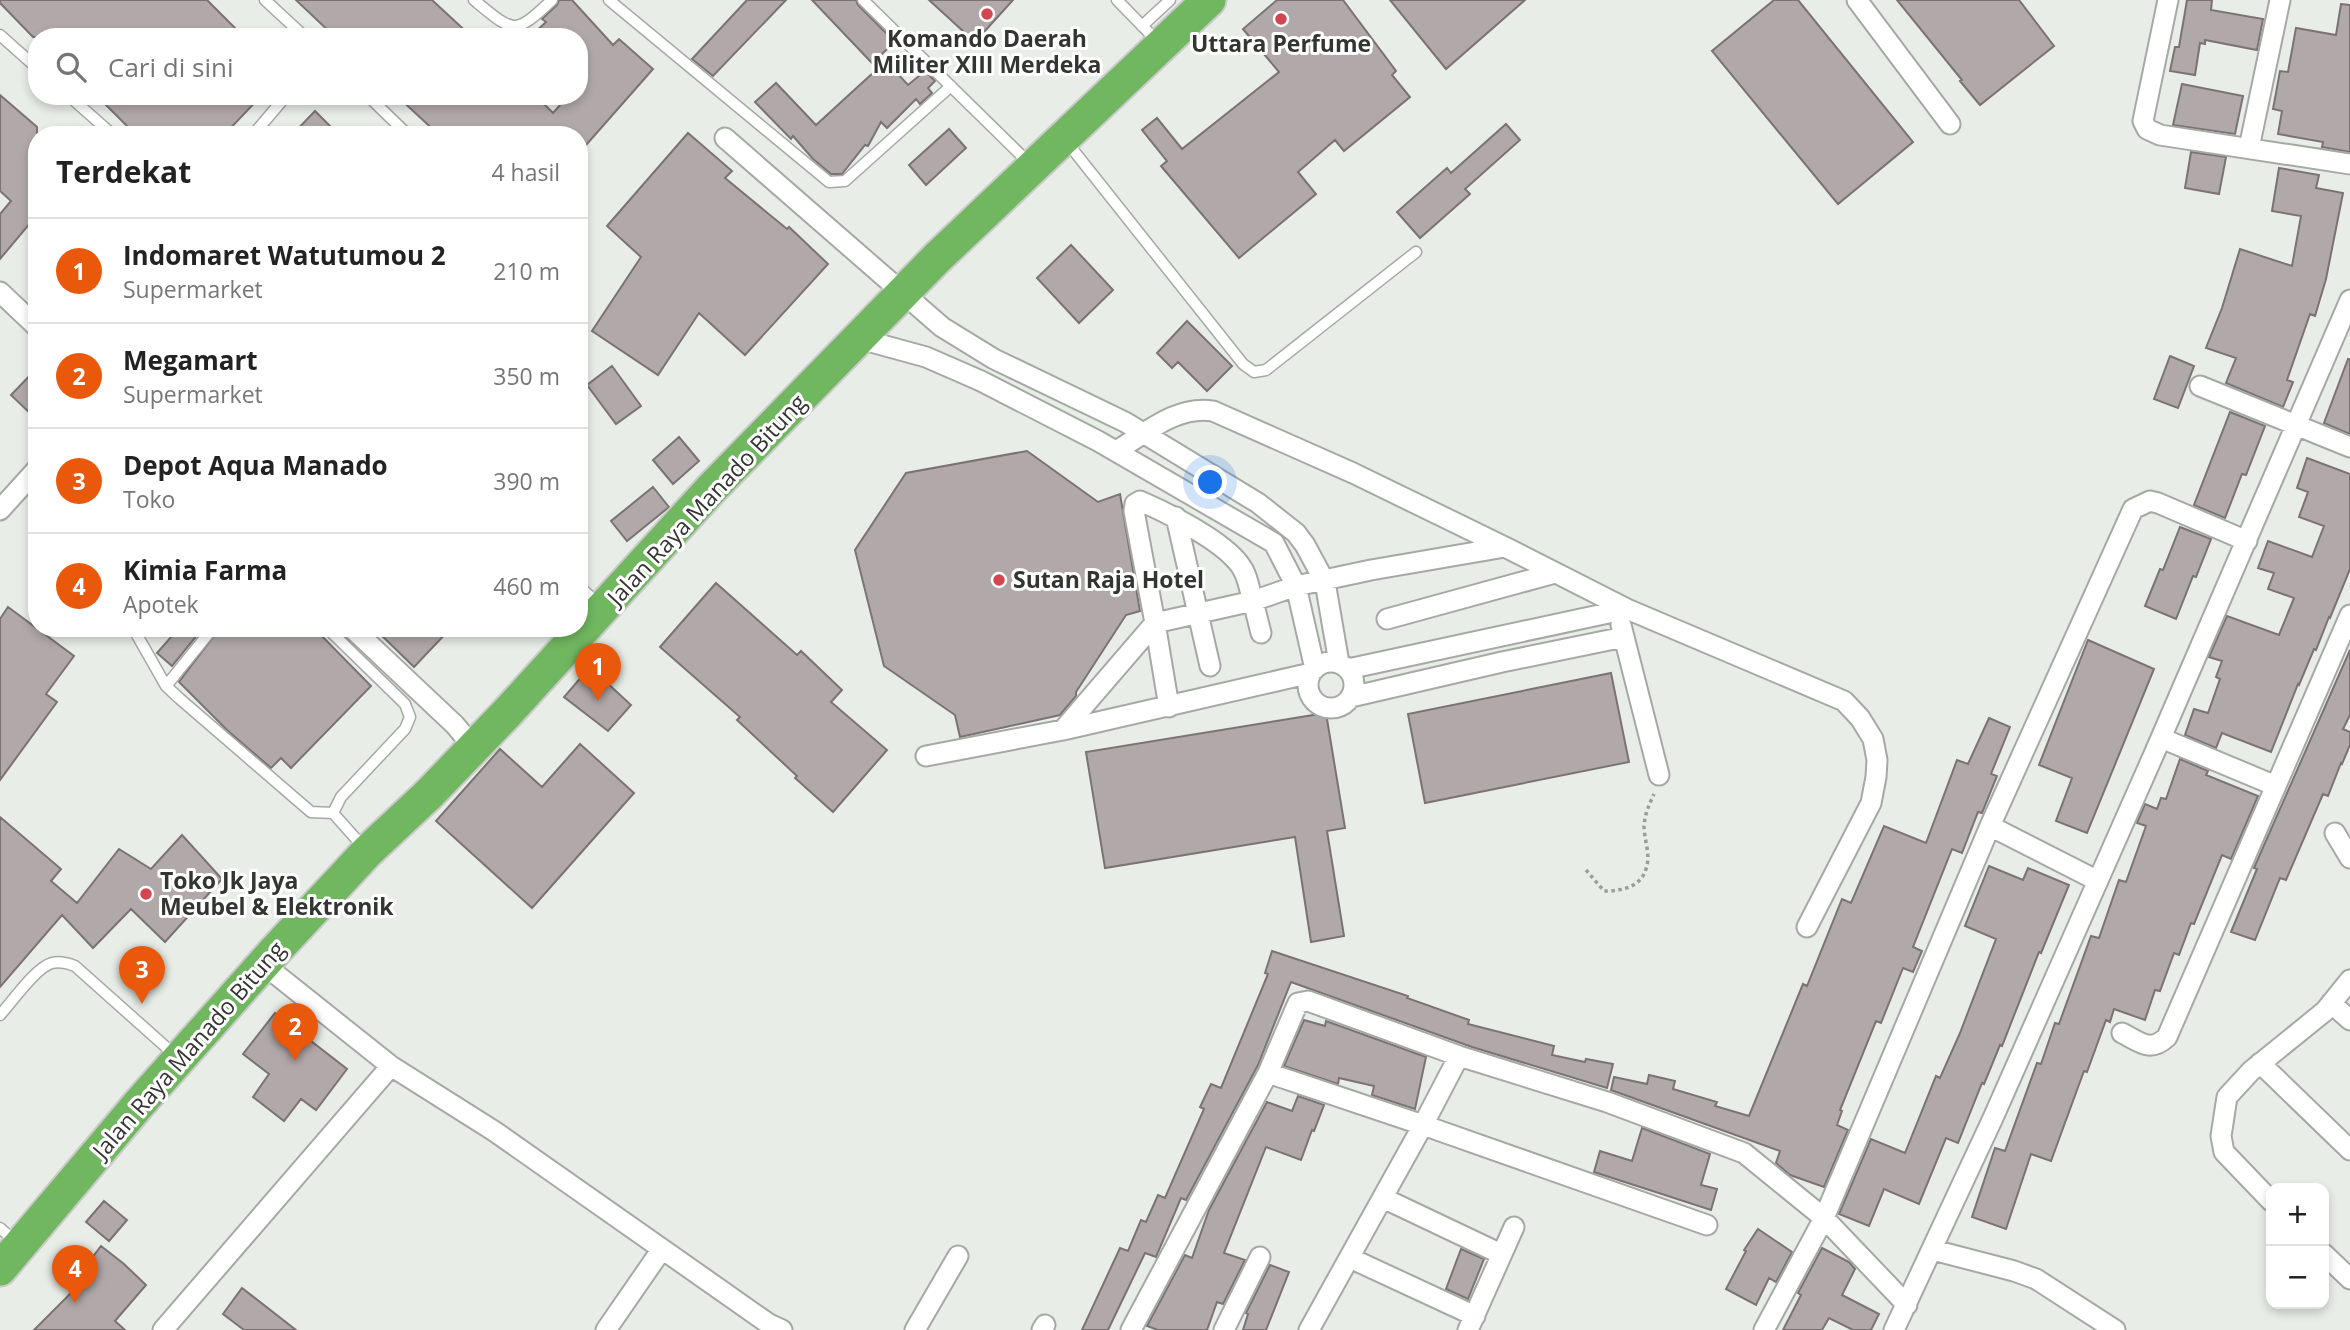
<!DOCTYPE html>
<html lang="id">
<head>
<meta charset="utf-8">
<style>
  :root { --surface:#fff; --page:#f6f6f6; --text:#222; --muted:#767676; --line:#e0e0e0; --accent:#ea580c }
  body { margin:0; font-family:"Open Sans",sans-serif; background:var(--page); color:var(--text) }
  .controls { position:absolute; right:21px; bottom:21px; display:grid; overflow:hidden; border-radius:14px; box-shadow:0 4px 10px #0003 }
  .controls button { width:63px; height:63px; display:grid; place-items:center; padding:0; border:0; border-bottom:2px solid var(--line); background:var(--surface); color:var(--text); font:35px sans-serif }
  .you { position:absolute; left:1211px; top:483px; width:24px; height:24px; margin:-18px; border:5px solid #fff; border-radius:50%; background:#1a73e8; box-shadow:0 0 0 10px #1a73e833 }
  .badge { display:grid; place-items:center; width:46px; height:46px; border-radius:50%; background:var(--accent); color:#fff; font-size:23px; font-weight:700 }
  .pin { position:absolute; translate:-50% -58px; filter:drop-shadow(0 2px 4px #0008) }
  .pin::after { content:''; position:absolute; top:37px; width:24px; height:21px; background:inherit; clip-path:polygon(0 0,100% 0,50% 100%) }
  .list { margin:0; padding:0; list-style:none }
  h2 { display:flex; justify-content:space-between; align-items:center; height:91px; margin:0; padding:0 28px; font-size:30px }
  h2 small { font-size:23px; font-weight:400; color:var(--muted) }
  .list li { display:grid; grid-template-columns:46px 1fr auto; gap:21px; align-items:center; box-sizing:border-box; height:105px; padding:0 28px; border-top:2px solid var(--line) }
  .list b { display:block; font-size:26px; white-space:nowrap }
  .list p { margin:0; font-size:23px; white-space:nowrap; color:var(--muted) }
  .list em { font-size:23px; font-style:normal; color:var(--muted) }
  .icon { flex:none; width:38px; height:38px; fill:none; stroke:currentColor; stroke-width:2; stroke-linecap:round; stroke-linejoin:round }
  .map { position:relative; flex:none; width:2350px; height:1330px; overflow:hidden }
  .search { position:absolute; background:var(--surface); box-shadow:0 4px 10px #0003; left:28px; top:28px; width:560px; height:77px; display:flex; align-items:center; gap:18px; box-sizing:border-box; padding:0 24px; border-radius:28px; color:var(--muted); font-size:26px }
  .panel { position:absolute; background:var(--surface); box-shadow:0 4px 10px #0003; left:28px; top:126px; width:560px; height:511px; border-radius:28px }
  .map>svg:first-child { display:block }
  .building { fill:#b1a9a9; stroke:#7b7373; stroke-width:2 }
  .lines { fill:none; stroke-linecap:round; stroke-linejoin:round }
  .service-casing { stroke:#a5a9a4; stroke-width:13 }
  .minor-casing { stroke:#a5a9a4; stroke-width:23 }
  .trunk-casing { stroke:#cacaca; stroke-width:37 }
  .path { stroke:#9a9e9a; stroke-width:3.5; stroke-dasharray:3.5 3.5; stroke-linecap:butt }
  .service { stroke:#fff; stroke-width:10 }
  .minor { stroke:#fff; stroke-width:19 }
  .trunk { stroke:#70b760; stroke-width:33 }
  .poi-dot { fill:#d54551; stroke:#fff; stroke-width:2.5 }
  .labels { text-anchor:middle; stroke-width:6; stroke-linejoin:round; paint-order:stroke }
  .poi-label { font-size:23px; font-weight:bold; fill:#333533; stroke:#fff }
  .street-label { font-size:23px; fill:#333533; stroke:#fff }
</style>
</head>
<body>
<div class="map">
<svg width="2350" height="1330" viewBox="0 0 2350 1330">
  <rect width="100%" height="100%" fill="#e8ede7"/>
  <path class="building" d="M 0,0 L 207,0 L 236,29 L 228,37 L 33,37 L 0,3 Z
    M 296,0 L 432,0 L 472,37 L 335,37 Z
    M 559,0 L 572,0 L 613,45 L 619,39 L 653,69 L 579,153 L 579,135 L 439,135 L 397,96 L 536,96 L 553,113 L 568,96 L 579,96 L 579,37 L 530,37 L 546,22 L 542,19 L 557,5 Z
    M 747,0 L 786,0 L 713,76 L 692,59 Z
    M 812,0 L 856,0 L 858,5 L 895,42 L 872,63 Z
    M 929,0 L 1013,0 L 975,42 Z
    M 1277,0 L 1343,0 L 1396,71 L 1392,75 L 1410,97 L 1344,151 L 1335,140 L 1298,172 L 1316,194 L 1239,258 L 1161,166 L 1167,161 L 1142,130 L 1157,118 L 1182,149 L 1279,72 L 1243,29 Z
    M 1390,0 L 1525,0 L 1446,69 Z
    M 1774,0 L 1798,0 L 1913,142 L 1838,204 L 1712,51 Z
    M 1897,0 L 2019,0 L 2054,46 L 1980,105 L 1960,81 L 1962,80 Z
    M 2187,0 L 2212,0 L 2211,10 L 2263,19 L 2257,50 L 2205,40 L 2205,44 L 2200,43 L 2195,75 L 2170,71 L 2175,47 L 2179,47 Z
    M 2341,4 L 2350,5 L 2350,152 L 2322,147 L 2323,142 L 2278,134 L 2282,111 L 2273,109 L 2280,71 L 2288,72 L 2296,28 L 2336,35 Z
    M 886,61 L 908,85 L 925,71 L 935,81 L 928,88 L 932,93 L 920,104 L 916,99 L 887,128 L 881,122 L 868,146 L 865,145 L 842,174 L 831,174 L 813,159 L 793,136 L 791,139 L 755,102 L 776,83 L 816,125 Z
    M 2182,84 L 2243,96 L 2235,134 L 2173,125 Z
    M 0,95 L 37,127 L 37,215 L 0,259 L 0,214 L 11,201 L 0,191 Z
    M 97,96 L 261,96 L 224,135 L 136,135 Z
    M 315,111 L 339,135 L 292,135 Z
    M 1506,124 L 1520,140 L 1465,189 L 1470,194 L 1420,238 L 1397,212 L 1447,168 L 1451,173 Z
    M 949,129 L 966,148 L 926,185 L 909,165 Z
    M 688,133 L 732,171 L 725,178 L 787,229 L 789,227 L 828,264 L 745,355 L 699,313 L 658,375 L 592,331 L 641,257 L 607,226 Z
    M 2191,152 L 2226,157 L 2219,194 L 2185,188 Z
    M 2279,168 L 2319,175 L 2316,188 L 2343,193 L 2326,279 L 2315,316 L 2310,314 L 2287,380 L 2293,382 L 2283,407 L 2226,383 L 2236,358 L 2206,348 L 2222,308 L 2240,249 L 2292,266 L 2301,216 L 2272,211 Z
    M 1071,245 L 1113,290 L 1079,323 L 1037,278 Z
    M 1187,321 L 1232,366 L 1207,391 L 1178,362 L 1172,368 L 1157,353 Z
    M 2170,356 L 2194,366 L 2178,408 L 2154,399 Z
    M 2348,359 L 2350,359 L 2350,434 L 2324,423 Z
    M 612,366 L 641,406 L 616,424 L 587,385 Z
    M 37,368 L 37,420 L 11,395 Z
    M 2230,412 L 2265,426 L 2246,475 L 2242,474 L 2225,518 L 2194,505 Z
    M 679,437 L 699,461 L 673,484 L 653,460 Z
    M 1027,451 L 1098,502 L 1120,494 L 1140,611 L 1126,615 L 1076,692 L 1076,696 L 1060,715 L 960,737 L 955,715 L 884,666 L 855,550 L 906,473 Z
    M 2307,458 L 2350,474 L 2350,569 L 2330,618 L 2329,617 L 2316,650 L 2314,649 L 2299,685 L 2298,684 L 2271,752 L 2222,733 L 2216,748 L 2185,735 L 2194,709 L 2208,713 L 2220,679 L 2216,677 L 2222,661 L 2209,657 L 2227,616 L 2279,635 L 2294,598 L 2268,589 L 2274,573 L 2258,568 L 2268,541 L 2312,557 L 2324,526 L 2299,517 L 2308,492 L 2297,488 Z
    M 653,487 L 669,507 L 627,541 L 611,521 Z
    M 2180,527 L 2211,539 L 2196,577 L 2193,576 L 2176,619 L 2145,606 L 2160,569 L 2163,570 Z
    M 716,583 L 797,655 L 801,651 L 842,690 L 831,702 L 887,750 L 833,812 L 795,778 L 797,776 L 737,720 L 740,717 L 660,647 Z
    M 8,607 L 74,656 L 46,694 L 57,702 L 0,780 L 0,619 Z
    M 179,628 L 203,628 L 172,666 L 157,653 Z
    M 220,628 L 314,628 L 371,686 L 291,768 L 281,758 L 271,768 L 227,730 L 179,682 Z
    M 374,628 L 451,628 L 414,667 Z
    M 2088,640 L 2154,669 L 2087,833 L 2056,821 L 2072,778 L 2039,765 Z
    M 2350,650 L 2350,715 L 2343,729 L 2350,732 L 2350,745 L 2342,764 L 2341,763 L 2328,796 L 2323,794 L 2286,880 L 2280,878 L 2255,940 L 2231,932 L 2257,869 L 2254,868 Z
    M 590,667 L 631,705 L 608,731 L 564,697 Z
    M 1611,673 L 1629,762 L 1425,803 L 1408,714 Z
    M 1326,713 L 1345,828 L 1327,831 L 1344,936 L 1311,942 L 1295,837 L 1105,868 L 1086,752 Z
    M 1989,718 L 2010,727 L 1991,774 L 1997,776 L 1982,813 L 1978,812 L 1962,853 L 1952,849 L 1913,947 L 1922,951 L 1913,972 L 1903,968 L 1881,1023 L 1876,1021 L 1840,1110 L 1842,1111 L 1837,1125 L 1848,1130 L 1824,1187 L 1790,1175 L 1776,1163 L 1780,1151 L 1611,1090 L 1614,1077 L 1647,1084 L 1649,1075 L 1675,1081 L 1673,1089 L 1717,1102 L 1715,1106 L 1749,1116 L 1803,984 L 1807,986 L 1842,899 L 1851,903 L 1884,826 L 1926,843 L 1957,760 L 1968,764 Z
    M 580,744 L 634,793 L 532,908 L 436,821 L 500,749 L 542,787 Z
    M 2180,759 L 2208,771 L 2206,775 L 2258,796 L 2231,859 L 2222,855 L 2194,924 L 2191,923 L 2179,955 L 2174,953 L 2160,991 L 2155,990 L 2145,1020 L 2114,1009 L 2110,1022 L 2106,1020 L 2087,1072 L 2084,1071 L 2051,1161 L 2031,1154 L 2006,1229 L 1972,1217 L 1995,1148 L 2005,1151 L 2037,1063 L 2041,1064 L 2055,1023 L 2059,1024 L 2091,936 L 2099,938 L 2119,880 L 2126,882 L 2146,826 L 2137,823 L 2145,804 L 2157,809 L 2161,798 L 2166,799 Z
    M 0,817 L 61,869 L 51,881 L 77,903 L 119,849 L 151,869 L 182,835 L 222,879 L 165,942 L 131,909 L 93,948 L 62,915 L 0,987 Z
    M 1989,866 L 2023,880 L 2028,868 L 2069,885 L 2041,953 L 2039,952 L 2002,1046 L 2000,1045 L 1984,1084 L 1982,1083 L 1958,1143 L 1946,1138 L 1919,1204 L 1884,1189 L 1869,1226 L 1839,1214 L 1871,1139 L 1905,1153 L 1936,1076 L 1940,1078 L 1960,1033 L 1996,939 L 1965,926 Z
    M 1272,951 L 1408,996 L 1407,998 L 1469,1020 L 1468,1024 L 1554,1046 L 1552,1055 L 1585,1062 L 1586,1059 L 1613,1064 L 1607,1088 L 1472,1047 L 1291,982 L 1258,1065 L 1186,1200 L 1181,1198 L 1156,1257 L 1145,1253 L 1108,1330 L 1082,1330 L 1120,1248 L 1128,1251 L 1141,1220 L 1146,1222 L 1158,1195 L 1165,1198 L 1204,1109 L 1200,1107 L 1211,1084 L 1221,1088 L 1268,974 L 1265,973 Z
    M 275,1013 L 347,1069 L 316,1110 L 301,1099 L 284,1121 L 253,1097 L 269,1074 L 243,1054 Z
    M 1304,1020 L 1325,1026 L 1326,1021 L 1426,1057 L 1415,1109 L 1372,1095 L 1374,1086 L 1339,1078 L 1338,1084 L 1284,1066 Z
    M 1298,1096 L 1324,1105 L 1314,1131 L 1312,1130 L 1301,1160 L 1266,1147 L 1224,1253 L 1245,1260 L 1223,1304 L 1217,1302 L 1207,1330 L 1158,1330 L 1147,1326 L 1185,1255 L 1192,1258 L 1209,1210 L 1267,1102 L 1292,1111 Z
    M 1642,1128 L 1710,1154 L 1701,1185 L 1717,1189 L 1711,1210 L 1594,1172 L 1600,1151 L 1632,1161 Z
    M 104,1201 L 127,1220 L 109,1241 L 86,1222 Z
    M 1758,1229 L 1792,1252 L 1776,1282 L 1769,1278 L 1756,1305 L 1726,1289 L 1746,1251 L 1744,1250 Z
    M 101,1246 L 124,1264 L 146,1285 L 115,1321 L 125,1330 L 34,1330 L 85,1279 L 79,1275 Z
    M 1822,1248 L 1849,1262 L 1855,1269 L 1842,1295 L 1879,1314 L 1871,1330 L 1853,1330 L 1829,1318 L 1822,1330 L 1783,1330 L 1801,1295 L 1798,1293 Z
    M 1461,1249 L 1484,1259 L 1468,1299 L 1446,1289 Z
    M 1270,1265 L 1289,1272 L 1266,1330 L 1243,1330 L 1248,1314 L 1246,1313 Z
    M 242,1288 L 296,1330 L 244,1330 L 223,1314 Z"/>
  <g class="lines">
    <g class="service-casing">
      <path id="service" d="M 265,0 L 305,37
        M 474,0 C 514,33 514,36 552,0
        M 609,0 L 829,182 L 845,181 L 951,86
        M 863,0 L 1028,162
        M 1117,0 L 1158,42
        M 1142,26 L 1170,0
        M 0,35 L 37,68
        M 69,96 L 113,135
        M 368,96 L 408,135
        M 253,135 L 286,96
        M 1066,141 L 1243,364 L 1254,372 L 1266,370 L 1416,252
        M 579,586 L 598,604
        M 133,628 L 166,686 L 180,699 L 311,812 L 333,813
        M 327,628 L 405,704 L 410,717 L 405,729 L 341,797 L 333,813 L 365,849
        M 166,686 L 213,628
        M 0,1015 C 12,1002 36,967 52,963 C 60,961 67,963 75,966 L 176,1056
        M 0,1228 L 17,1243"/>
    </g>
    <g class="minor-casing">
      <path id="minor" d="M 1857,0 L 1950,124
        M 2168,0 L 2143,121 L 2147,129 L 2160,135 L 2350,164
        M 725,138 L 942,327 L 994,359 L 1125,422 L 1258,503 L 1296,533 L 1305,545 L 1325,582 L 1339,663
        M 2249,148 L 2280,0
        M 0,292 L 37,327
        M 860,339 L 926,357 L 981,381 L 1098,441 L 1274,543 L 1296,586 L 1315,669
        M 2200,386 L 2350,447
        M 0,510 L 37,469
        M 1176,517 L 1210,666
        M 1505,547 L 1627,609 L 1844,701 L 1860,718 L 1873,739 L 1877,760 L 1876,777 L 1871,803 L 1807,927
        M 1387,619 L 1555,573
        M 1621,625 L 1659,775
        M 352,628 L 455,725 L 473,747
        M1308 685a23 23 0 1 1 46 0a23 23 0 1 1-46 0Z
        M 1348,669 L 1627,609
        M 1351,697 L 1502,662 L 1624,637
        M 1169,707 L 1155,623 L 1253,601 L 1261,633
        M 1063,730 L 1311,673
        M 2161,738 L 2276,786
        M 926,756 L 1063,730 L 1155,623 L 1134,511 L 1135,504 L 1140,501 C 1168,513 1223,541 1240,565 C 1248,575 1249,589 1253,601 L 1296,586 L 1371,570 L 1505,547 L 1353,473 L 1213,411 C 1177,405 1146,433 1116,451
        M 1990,826 L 2098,881
        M 2335,833 L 2350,858
        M 263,964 L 391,1066 L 494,1131 L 769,1324 L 782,1330
        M 2331,1003 L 2350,1020
        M 2122,1033 C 2140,1042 2150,1053 2167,1037 L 2350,615
        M 1459,1056 L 1423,1125 L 1707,1225
        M 2260,1063 L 2350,1150
        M 1268,1073 L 1423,1125 L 1309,1330
        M 1383,1198 L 1501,1254
        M 2271,1201 L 2224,1152 L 2221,1136 L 2227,1097 L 2251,1071 L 2325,1011 L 2350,980
        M 1933,1250 L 2014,1271 L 2036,1279 L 2115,1330
        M 2324,1254 L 2350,1279
        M 1350,1258 L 1475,1316
        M 163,1330 L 391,1066
        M 606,1330 L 662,1249
        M 915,1330 L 958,1256
        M 1042,1330 L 1045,1325
        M 1131,1330 L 1268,1073 L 1294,1012 L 1298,1003 L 1308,1001 L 1459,1056 L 1607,1102 L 1744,1153 L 1824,1218 L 1907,1305
        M 1224,1330 L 1260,1257
        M 1468,1330 L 1514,1227
        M 1764,1330 L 1824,1218 L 1990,826 L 2133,509 L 2150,501 L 2158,503 L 2247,541
        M 1894,1330 L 1993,1118 L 2154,754 L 2350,300"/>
    </g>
    <g class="trunk-casing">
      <path id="trunk" d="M 0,1269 L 138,1105 L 274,952 L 367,852 L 429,794 L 507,713 L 712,488 L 937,258 L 1209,0"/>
    </g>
    <path class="path" d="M 1586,870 L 1604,891 C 1623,891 1643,887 1647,865 C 1650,853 1644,838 1644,826 C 1645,813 1649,805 1654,794"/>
    <use href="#service" class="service"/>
    <use href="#minor" class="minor"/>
    <use href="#trunk" class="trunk"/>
  </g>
  <g class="poi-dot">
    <circle cx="987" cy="14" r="7"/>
    <circle cx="1281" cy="19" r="7"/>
    <circle cx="999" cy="580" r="7"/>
    <circle cx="146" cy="894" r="7"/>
  </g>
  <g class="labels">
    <g class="poi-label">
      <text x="987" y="47">Komando Daerah<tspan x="987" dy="26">Militer XIII Merdeka</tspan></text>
      <text x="1281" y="52">Uttara Perfume</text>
      <text x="1013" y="588" text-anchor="start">Sutan Raja Hotel</text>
      <text x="160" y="889" text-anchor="start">Toko Jk Jaya<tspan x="160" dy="26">Meubel &amp; Elektronik</tspan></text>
    </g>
    <g class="street-label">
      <text transform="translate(707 500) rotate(-47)" y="8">Jalan Raya Manado Bitung</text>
      <text transform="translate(189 1050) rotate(-49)" y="8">Jalan Raya Manado Bitung</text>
    </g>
  </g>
</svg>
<div class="controls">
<button>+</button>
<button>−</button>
</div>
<div class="you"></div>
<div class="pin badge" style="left:598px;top:701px">1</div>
<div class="pin badge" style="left:295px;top:1061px">2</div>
<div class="pin badge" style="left:142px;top:1004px">3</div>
<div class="pin badge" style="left:75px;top:1303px">4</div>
<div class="search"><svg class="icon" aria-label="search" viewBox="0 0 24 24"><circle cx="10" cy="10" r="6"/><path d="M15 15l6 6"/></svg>Cari di sini</div>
<section class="panel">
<h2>Terdekat<small>4 hasil</small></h2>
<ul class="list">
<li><span class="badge">1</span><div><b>Indomaret Watutumou 2</b><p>Supermarket</p></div><em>210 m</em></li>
<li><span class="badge">2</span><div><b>Megamart</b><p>Supermarket</p></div><em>350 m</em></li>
<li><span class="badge">3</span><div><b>Depot Aqua Manado</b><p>Toko</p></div><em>390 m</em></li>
<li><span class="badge">4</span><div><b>Kimia Farma</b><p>Apotek</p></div><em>460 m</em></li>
</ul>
</section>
</div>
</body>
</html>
